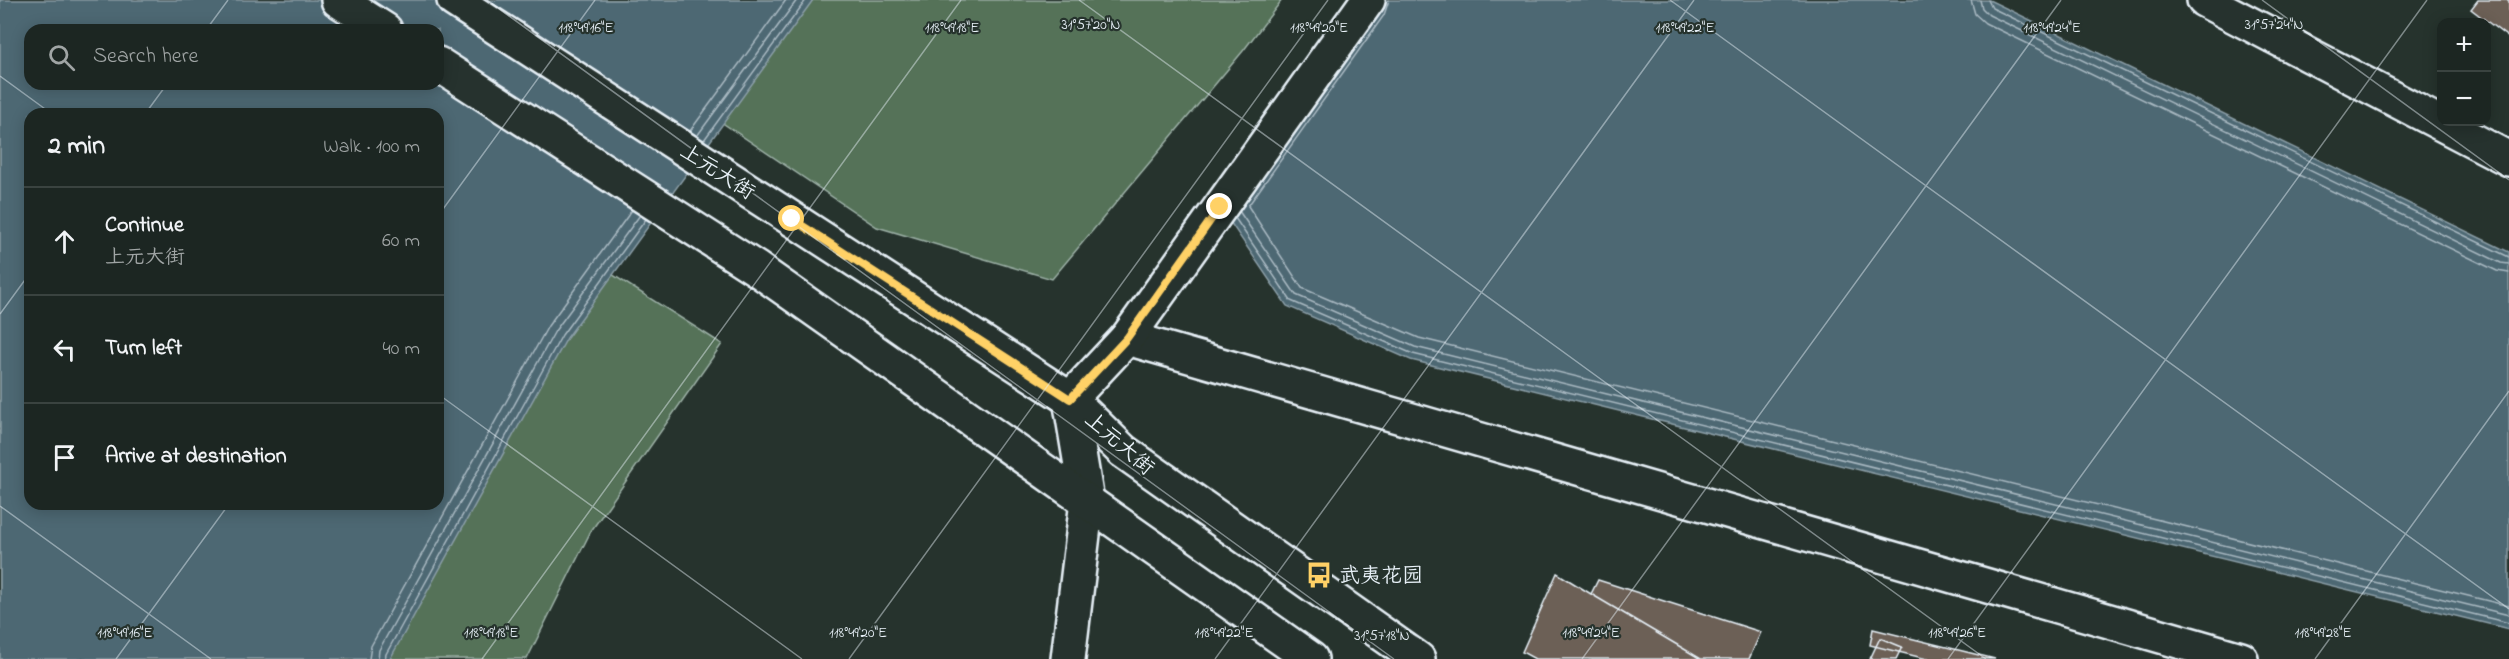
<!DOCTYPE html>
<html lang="en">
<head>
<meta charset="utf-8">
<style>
  :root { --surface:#1c2622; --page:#252e2a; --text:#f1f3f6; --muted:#a0a5a5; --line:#3a4340 }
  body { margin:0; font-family:"Indie Flower","LXGW WenKai TC",sans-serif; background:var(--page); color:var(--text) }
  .controls { position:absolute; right:18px; top:18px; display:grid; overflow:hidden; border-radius:12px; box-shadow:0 3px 15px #0003 }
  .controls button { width:54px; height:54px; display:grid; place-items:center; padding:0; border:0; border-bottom:2px solid var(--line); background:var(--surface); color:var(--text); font:30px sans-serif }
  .stop { position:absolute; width:18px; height:18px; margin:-14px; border:4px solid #ffd166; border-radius:50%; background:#fff }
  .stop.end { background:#ffd166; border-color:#fff; box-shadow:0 2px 6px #0008 }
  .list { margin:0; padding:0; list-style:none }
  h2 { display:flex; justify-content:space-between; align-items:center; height:78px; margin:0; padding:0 24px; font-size:26px }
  h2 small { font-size:20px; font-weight:400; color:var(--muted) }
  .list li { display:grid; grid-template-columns:39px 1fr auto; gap:18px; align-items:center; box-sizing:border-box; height:108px; padding:0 24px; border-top:2px solid var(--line) }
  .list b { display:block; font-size:22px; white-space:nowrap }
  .list p { margin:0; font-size:20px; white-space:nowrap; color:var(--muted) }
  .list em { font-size:20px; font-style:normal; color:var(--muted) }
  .icon { flex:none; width:33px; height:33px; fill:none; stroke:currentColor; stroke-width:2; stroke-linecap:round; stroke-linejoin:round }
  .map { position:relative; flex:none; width:2509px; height:659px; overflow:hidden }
  .search { position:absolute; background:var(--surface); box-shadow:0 3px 15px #0003; left:24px; top:24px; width:420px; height:66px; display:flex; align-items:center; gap:15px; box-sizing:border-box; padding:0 21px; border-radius:18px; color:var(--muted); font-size:22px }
  .panel { position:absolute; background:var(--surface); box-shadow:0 3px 15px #0003; left:24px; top:108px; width:420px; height:402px; border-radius:18px }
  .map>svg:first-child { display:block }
  .green { fill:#557259; stroke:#9eb2a8; stroke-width:1.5 }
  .water { fill:#4e6873; stroke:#8c9fa8; stroke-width:1.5; fill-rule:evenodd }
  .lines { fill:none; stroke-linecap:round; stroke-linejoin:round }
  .shore { stroke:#aabac3; stroke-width:1.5 }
  .building { fill:#6c6057; stroke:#e8f1f8; stroke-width:1.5 }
  .minor-casing { stroke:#e8f1f8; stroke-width:38 }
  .tertiary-casing { stroke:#e8f1f8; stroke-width:38 }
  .secondary-casing { stroke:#e8f1f8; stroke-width:38 }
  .minor { stroke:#26332d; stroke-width:33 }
  .tertiary { stroke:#26332d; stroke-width:33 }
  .secondary { stroke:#26332d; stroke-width:33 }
  .route { stroke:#ffd166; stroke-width:8 }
  .ticks { fill:none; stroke:#e8f1f8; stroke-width:1.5; stroke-opacity:0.45 }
  .labels { text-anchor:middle; stroke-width:4.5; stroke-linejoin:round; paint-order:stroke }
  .street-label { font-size:21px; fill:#e8f1f8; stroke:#26332d }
  .poi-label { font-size:21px; fill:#e8f1f8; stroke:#26332d; text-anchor:start }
  .ticks-label { font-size:15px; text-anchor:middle; fill:#e8f1f8; stroke:#26332d; stroke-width:4.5; stroke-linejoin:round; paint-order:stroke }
</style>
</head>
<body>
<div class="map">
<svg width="2509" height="659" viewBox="0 0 2509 659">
  <rect width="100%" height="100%" fill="#26332d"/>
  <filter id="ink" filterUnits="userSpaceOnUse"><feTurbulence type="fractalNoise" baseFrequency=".0167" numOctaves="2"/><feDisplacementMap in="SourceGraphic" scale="12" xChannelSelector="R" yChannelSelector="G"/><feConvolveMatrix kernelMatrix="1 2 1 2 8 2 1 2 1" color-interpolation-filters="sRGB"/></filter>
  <g filter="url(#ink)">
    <path class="green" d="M 0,0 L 30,30 L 30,504 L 438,504 L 438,164 L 722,344 L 591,531 L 527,659 L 0,659 Z
      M 540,0 L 1282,0 L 1243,51 L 1052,279 L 877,227 Z"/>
    <path class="water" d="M 0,0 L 813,0 L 567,338 L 390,659 L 0,659 ZM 30,30 L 438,30 L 438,84 L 30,84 ZM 30,114 L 438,114 L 438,504 L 30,504 Z
      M 1368,0 L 1989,0 L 2509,252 L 2509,629 L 1411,360 L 1287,306 L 1220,207 Z"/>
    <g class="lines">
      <path class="shore" d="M 1389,0 L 1384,15 L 1248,206 L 1302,288 L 1419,338 L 2509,606
        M 1971,0 L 1975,14 L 1985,23 L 2497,271 L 2509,273
        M 1980,0 L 1982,8 L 1989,15 L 2501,263 L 2509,264
        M 1988,0 L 1992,8 L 2509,257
        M 690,131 L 786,0
        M 697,136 L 797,0
        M 704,140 L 806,0
        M 1239,211 L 1296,295 L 1415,347 L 2509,615
        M 1235,218 L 1291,301 L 1413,354 L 2509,623
        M 369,659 L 371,646 L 548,326 L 632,210
        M 378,659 L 379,650 L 555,331 L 640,215
        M 385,659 L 386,654 L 562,335 L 646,219"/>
    </g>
    <path class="building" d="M 2478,0 L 2509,0 L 2509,38 L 2471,9 Z
      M 1557,573 L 1591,594 L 1701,659 L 1535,659 L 1522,652 Z
      M 1598,580 L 1761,632 L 1749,659 L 1701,659 L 1591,594 Z
      M 1873,629 L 1995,659 L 1927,659 L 1870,645 Z
      M 1880,638 L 1902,647 L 1896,659 L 1870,659 Z"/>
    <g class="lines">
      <g class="minor-casing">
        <path id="minor" d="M 2204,0 L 2509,159
          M 1127,338 L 2241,659
          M 1068,659 L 1087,501 L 1070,399"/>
      </g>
      <g class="tertiary-casing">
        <path id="tertiary" d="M 1070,399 L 1127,338 L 1368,0"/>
      </g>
      <g class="secondary-casing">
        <path id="secondary" d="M 338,0 L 385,30
          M 454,0 L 1070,399 L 1123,451 L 1418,659
          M 438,64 L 757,269 L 1311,659"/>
      </g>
      <use href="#minor" class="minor"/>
      <use href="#tertiary" class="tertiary"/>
      <use href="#secondary" class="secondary"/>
    </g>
  </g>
  <g class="lines" filter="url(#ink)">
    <path class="route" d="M 792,219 L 1070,399 L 1127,338 L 1220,207"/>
  </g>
  <path class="ticks" d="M 487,0 L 1394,659M 1079,0 L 1986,659M 1670,0 L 2509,609M 2262,0 L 2509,180M 206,30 L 228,0M 0,76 L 52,114M 145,114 L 167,84M 438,216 L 595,0M 0,314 L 30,273M 438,394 L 802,659M 0,506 L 211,659M 116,659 L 229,504M 482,659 L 961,0M 849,659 L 1328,0M 1215,659 L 1694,0M 1582,659 L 2061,0M 1948,659 L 2427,0M 2315,659 L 2509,391"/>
  <defs>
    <g id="bus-bare" transform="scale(2.07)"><path d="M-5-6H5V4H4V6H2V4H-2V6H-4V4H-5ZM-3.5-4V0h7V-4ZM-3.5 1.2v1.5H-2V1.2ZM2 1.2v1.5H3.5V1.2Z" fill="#ffd166" stroke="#26332d" stroke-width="2.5" paint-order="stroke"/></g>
  </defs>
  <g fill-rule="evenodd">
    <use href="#bus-bare" x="1319" y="575"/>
  </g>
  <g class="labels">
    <g class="street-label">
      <text transform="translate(718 171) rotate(33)" y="7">上元大街</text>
      <text transform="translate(1120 443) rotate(41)" y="7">上元大街</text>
    </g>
    <g class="poi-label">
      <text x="1339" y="582">武夷花园</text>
    </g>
  </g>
  <g class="ticks-label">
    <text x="2274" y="29">31°57'24"N</text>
    <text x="1091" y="29">31°57'20"N</text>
    <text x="586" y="32">118°49'16"E</text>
    <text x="952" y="32">118°49'18"E</text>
    <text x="1319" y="32">118°49'20"E</text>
    <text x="1685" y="32">118°49'22"E</text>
    <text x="2052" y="32">118°49'24"E</text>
    <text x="125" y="637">118°49'16"E</text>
    <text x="491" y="637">118°49'18"E</text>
    <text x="858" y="637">118°49'20"E</text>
    <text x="1224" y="637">118°49'22"E</text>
    <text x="1591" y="637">118°49'24"E</text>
    <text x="1957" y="637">118°49'26"E</text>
    <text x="2323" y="637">118°49'28"E</text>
    <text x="1382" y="640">31°57'18"N</text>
  </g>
</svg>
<div class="controls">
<button>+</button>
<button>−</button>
</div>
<div class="stop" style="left:792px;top:219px"></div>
<div class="stop end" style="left:1220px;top:207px"></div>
<div class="search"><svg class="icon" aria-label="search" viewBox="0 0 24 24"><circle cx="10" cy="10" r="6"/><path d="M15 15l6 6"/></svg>Search here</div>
<section class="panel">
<h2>2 min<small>Walk · 100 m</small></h2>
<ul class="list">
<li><svg class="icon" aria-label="ahead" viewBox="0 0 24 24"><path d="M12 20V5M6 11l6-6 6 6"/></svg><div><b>Continue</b><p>上元大街</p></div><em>60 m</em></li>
<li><svg class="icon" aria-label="left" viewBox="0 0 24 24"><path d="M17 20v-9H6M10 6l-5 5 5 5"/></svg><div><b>Turn left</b></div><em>40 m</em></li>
<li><svg class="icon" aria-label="arrive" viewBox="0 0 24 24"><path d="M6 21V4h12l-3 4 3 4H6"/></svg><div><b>Arrive at destination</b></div></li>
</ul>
</section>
</div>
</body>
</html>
